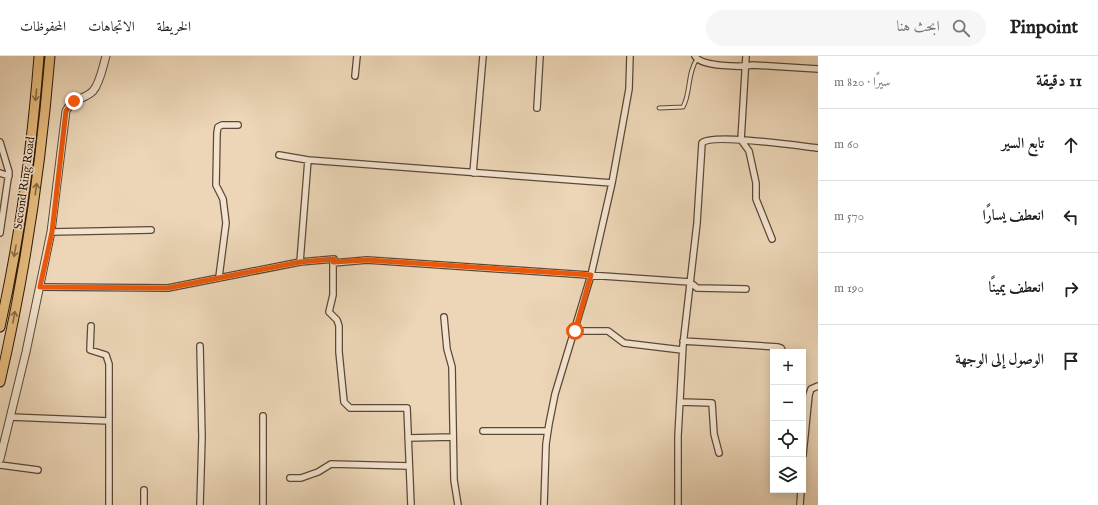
<!DOCTYPE html>
<html lang="ar">
<head>
<meta charset="utf-8">
<style>
  :root { --surface:#fff; --page:#f6f6f6; --text:#222; --muted:#767676; --line:#e0e0e0 }
  body { margin:0; font-family:"IM FELL English",Amiri,serif; background:var(--page); color:var(--text); direction:rtl }
  .controls { position:absolute; right:12px; bottom:12px; display:grid; overflow:hidden; border-radius:0px; box-shadow:0 2px 10px #0003 }
  .controls button { width:36px; height:36px; display:grid; place-items:center; padding:0; border:0; border-bottom:1px solid var(--line); background:var(--surface); color:var(--text); font:20px sans-serif }
  .stop { position:absolute; width:12px; height:12px; margin:-9px; border:3px solid #ea580c; border-radius:50%; background:#fff }
  .stop.end { background:#ea580c; border-color:#fff; box-shadow:0 1px 4px #0008 }
  .list { margin:0; padding:0; list-style:none }
  h2 { display:flex; justify-content:space-between; align-items:center; height:52px; margin:0; padding:0 16px; font-size:17px }
  h2 small { font-size:13px; font-weight:400; color:var(--muted) }
  .list li { display:grid; grid-template-columns:26px 1fr auto; gap:12px; align-items:center; box-sizing:border-box; height:72px; padding:0 16px; border-top:1px solid var(--line) }
  .list b { display:block; font-size:15px; white-space:nowrap }
  .list em { font-size:13px; font-style:normal; color:var(--muted) }
  .icon { flex:none; width:22px; height:22px; fill:none; stroke:currentColor; stroke-width:2; stroke-linecap:round; stroke-linejoin:round }
  .map { position:relative; flex:none; width:818px; height:449px; overflow:hidden; direction:ltr }
  header { display:flex; align-items:center; gap:24px; box-sizing:border-box; height:56px; padding:0 20px; background:var(--surface); border-bottom:1px solid var(--line) }
  header strong { font-size:19px }
  nav { display:flex; gap:22px; margin-inline-start:auto; font-size:14px }
  .search { width:280px; height:36px; background:var(--page); display:flex; align-items:center; gap:10px; box-sizing:border-box; padding:0 14px; border-radius:22px; color:var(--muted); font-size:15px }
  main { display:flex }
  aside { flex:1; background:var(--surface) }
  .map>svg:first-child { display:block }
  .lines { fill:none; stroke-linecap:round; stroke-linejoin:round }
  .service-casing { stroke:#5c4836; stroke-width:5 }
  .minor-casing { stroke:#5c4836; stroke-width:8 }
  .tertiary-casing { stroke:#5c4836; stroke-width:9 }
  .trunk-casing { stroke:#2c180b; stroke-width:11 }
  .service { stroke:#f3e4d0; stroke-width:3 }
  .minor { stroke:#f3e4d0; stroke-width:5.5 }
  .tertiary { stroke:#f3e4d0; stroke-width:7 }
  .trunk { stroke:#e6bb7c; stroke-width:9 }
  .oneway { stroke:#896a44 }
  .route { stroke:#ea580c; stroke-width:5 }
  .labels { text-anchor:middle; stroke-width:3; stroke-linejoin:round; paint-order:stroke }
  .street-label { font-size:12px; fill:#2c180b; stroke:#f3e4d0 }
</style>
</head>
<body>
<header>
<strong>Pinpoint</strong>
<div class="search"><svg class="icon" aria-label="search" viewBox="0 0 24 24"><circle cx="10" cy="10" r="6"/><path d="M15 15l6 6"/></svg>ابحث هنا</div>
<nav><a>الخريطة</a><a>الاتجاهات</a><a>المحفوظات</a></nav>
</header>
<main>
<aside>
<h2>11 دقيقة<small>سيرًا · 820 m</small></h2>
<ul class="list">
<li><svg class="icon" aria-label="ahead" viewBox="0 0 24 24"><path d="M12 20V5M6 11l6-6 6 6"/></svg><div><b>تابع السير</b></div><em>60 m</em></li>
<li><svg class="icon" aria-label="left" viewBox="0 0 24 24"><path d="M17 20v-9H6M10 6l-5 5 5 5"/></svg><div><b>انعطف يسارًا</b></div><em>570 m</em></li>
<li><svg class="icon" aria-label="right" viewBox="0 0 24 24"><path d="M7 20v-9h11M14 6l5 5-5 5"/></svg><div><b>انعطف يمينًا</b></div><em>190 m</em></li>
<li><svg class="icon" aria-label="arrive" viewBox="0 0 24 24"><path d="M6 21V4h12l-3 4 3 4H6"/></svg><div><b>الوصول إلى الوجهة</b></div></li>
</ul>
</aside>
<div class="map">
<svg width="818" height="449" viewBox="0 0 818 449">
  <rect width="100%" height="100%" fill="#ecd6b7"/>
  <filter id="stains"><feTurbulence type="fractalNoise" baseFrequency=".005" numOctaves="4"/><feColorMatrix values="0 0 0 0 .2 0 0 0 0 .09 0 0 0 0 .02 0 0 0 .5 -.17"/></filter>
  <radialGradient id="worn" r=".72"><stop offset=".6" stop-color="#630" stop-opacity="0"/><stop offset="1" stop-color="#630" stop-opacity=".3"/></radialGradient>
  <g class="lines">
    <g class="service-casing">
      <path id="service" d="M 659,52 L 683,51 C 691,37 687,17 697,3"/>
    </g>
    <g class="minor-casing">
      <path id="minor" d="M 695,0 C 701,11 742,11 753,9 L 818,13
        M 746,0 L 741,84 L 749,95 L 756,127 L 756,143 L 772,183
        M 355,20 L 357,0
        M 537,52 L 540,0
        M 0,86 L 9,116 L 0,177
        M 279,99 L 308,104 L 612,127
        M 0,117 L 9,120
        M 473,117 L 483,0
        M 51,176 L 151,174
        M 300,206 L 308,104
        M 333,207 L 333,239 L 329,256 L 337,264 L 339,270 L 339,296 L 344,346 L 350,352 L 407,352 L 411,449
        M 219,221 L 226,167 L 223,143 L 216,129 L 217,77 L 218,71 L 222,69 L 238,69
        M 40,231 L 168,232 L 300,206 L 334,203 L 333,207 L 367,204 L 690,226 L 697,232 L 746,233
        M 444,261 L 447,293 L 452,311 L 454,424 L 458,449
        M 91,270 L 90,294 L 106,299 L 109,308 L 109,449
        M 575,275 L 608,275 L 624,287 L 682,294
        M 683,285 L 778,291 L 781,292 L 783,296
        M 680,346 L 712,347 L 714,378 L 719,397
        M 10,361 L 109,365
        M 483,375 L 548,375
        M 408,382 L 453,381
        M 803,399 L 809,339 L 811,333 L 818,330
        M 0,409 L 38,414
        M 290,422 L 301,422 L 318,416 L 331,408 L 409,410
        M 144,434 L 144,449
        M 200,449 L 202,381 L 200,290
        M 263,449 L 263,360
        M 544,449 L 546,388 L 549,368 L 555,338 L 591,219 L 612,127 L 629,33 L 630,0
        M 678,449 L 678,380 L 683,289 L 697,167 L 702,87 C 711,77 800,90 818,92
        M 800,449 L 801,434"/>
    </g>
    <g class="tertiary-casing">
      <path id="tertiary" d="M 0,403 L 26,296 L 51,176 L 66,55 C 72,42 84,44 93,35 C 100,27 103,10 106,0"/>
    </g>
    <g class="trunk-casing">
      <path id="trunk" d="M 0,271 C 20,182 32,91 39,0
        M 0,326 C 25,219 41,110 50,0"/>
    </g>
    <use href="#service" class="service"/>
    <use href="#minor" class="minor"/>
    <use href="#tertiary" class="tertiary"/>
    <use href="#trunk" class="trunk"/>
  </g>
  <defs><path id="oneway-shaft" d="M-6 0H5M1.5-3L5.5 0L1.5 3" fill="none" stroke-width="1.6" stroke-linecap="round" stroke-linejoin="round"/></defs>
  <g class="oneway">
    <use href="#oneway-shaft" transform="translate(36 39) rotate(96)"/>
    <use href="#oneway-shaft" transform="translate(36 133) rotate(-82)"/>
    <use href="#oneway-shaft" transform="translate(15 195) rotate(100)"/>
    <use href="#oneway-shaft" transform="translate(14 261) rotate(-79)"/>
  </g>
  <g class="lines">
    <path class="route" d="M 74,45 L 66,55 L 52,176 L 40,231 L 168,232 L 300,206 L 334,203 L 333,206 L 367,204 L 591,219 L 575,275"/>
  </g>
  <g class="labels">
    <g class="street-label">
      <text transform="translate(24 127) rotate(-82)" y="4">Second Ring Road</text>
    </g>
  </g>
  <rect width="100%" height="100%" filter="url(#stains)"/>
  <rect width="100%" height="100%" fill="url(#worn)"/>
</svg>
<div class="controls">
<button>+</button>
<button>−</button>
<button><svg class="icon" aria-label="locate" viewBox="0 0 24 24"><circle cx="12" cy="12" r="6"/><path d="M12 2v4M12 18v4M2 12h4M18 12h4"/></svg></button>
<button><svg class="icon" aria-label="layers" viewBox="0 0 24 24"><path d="M12 4l9 5-9 5-9-5zM3 14l9 5 9-5"/></svg></button>
</div>
<div class="stop" style="left:575px;top:275px"></div>
<div class="stop end" style="left:74px;top:45px"></div>
</div>
</main>
</body>
</html>
